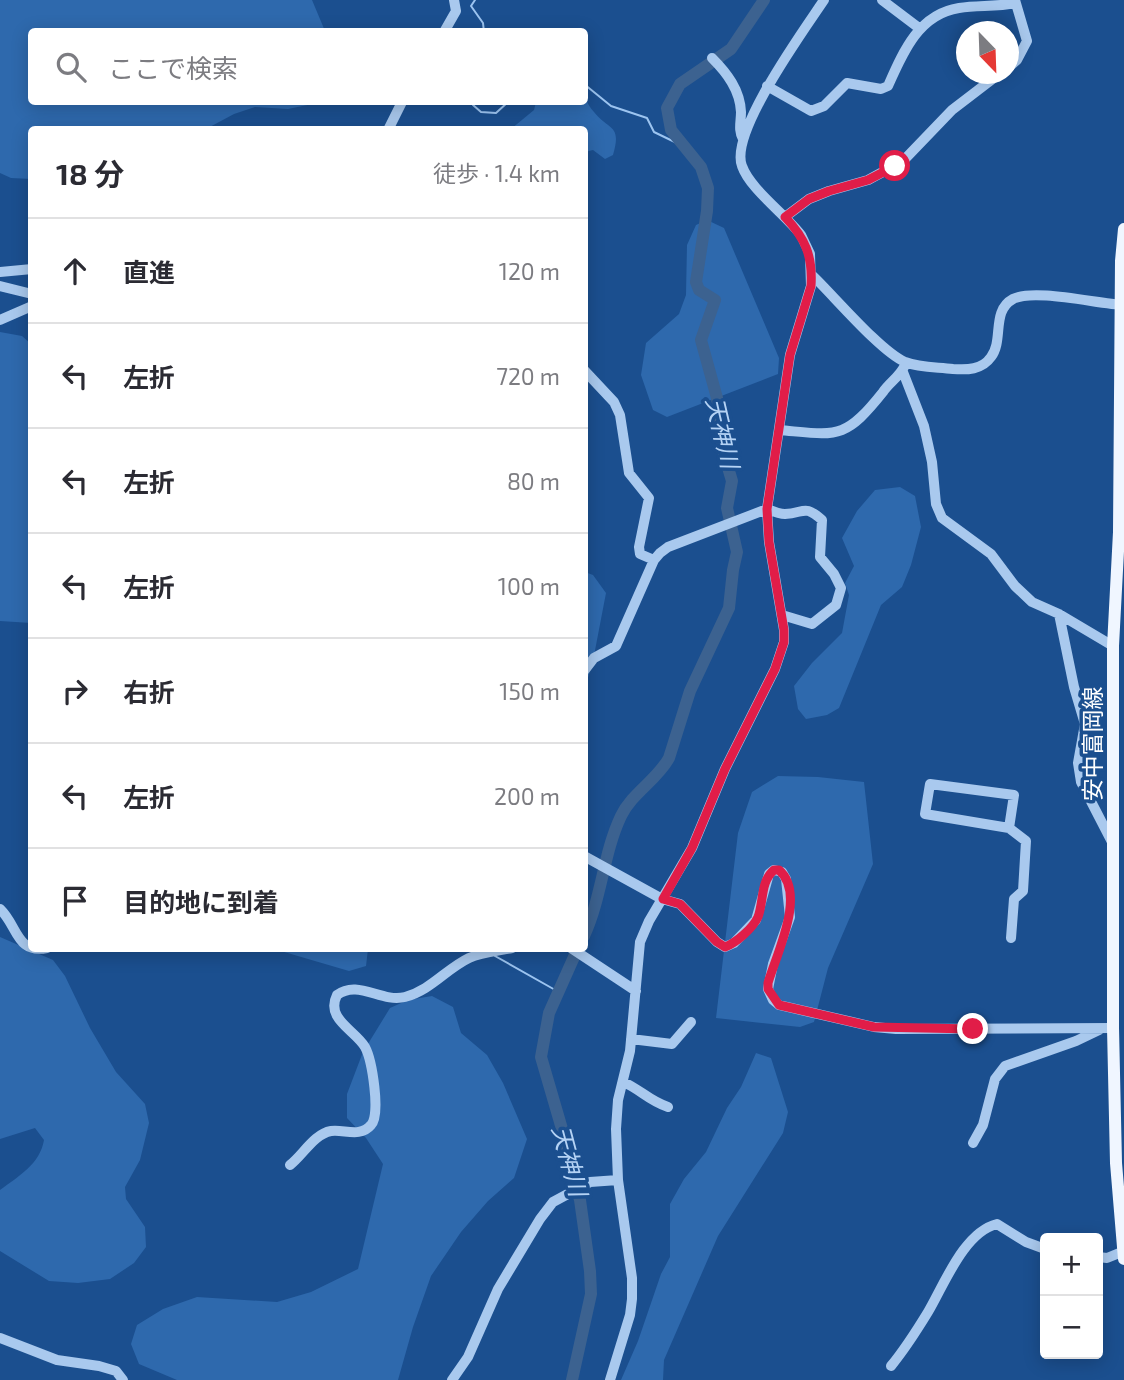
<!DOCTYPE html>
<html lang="ja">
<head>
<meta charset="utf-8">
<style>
  :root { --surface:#fff; --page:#f7f7f7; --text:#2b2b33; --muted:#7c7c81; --line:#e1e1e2 }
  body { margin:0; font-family:"Exo 2","Noto Sans JP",sans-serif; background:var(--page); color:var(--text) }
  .controls { position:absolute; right:21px; bottom:21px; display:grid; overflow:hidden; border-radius:7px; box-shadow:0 4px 18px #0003 }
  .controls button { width:63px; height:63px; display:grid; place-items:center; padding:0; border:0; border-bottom:2px solid var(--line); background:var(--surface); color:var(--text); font:35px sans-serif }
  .compass { position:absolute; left:956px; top:21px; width:63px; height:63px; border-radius:50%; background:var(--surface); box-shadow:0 4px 18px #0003; rotate:157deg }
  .stop { position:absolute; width:21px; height:21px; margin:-16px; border:5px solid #e11d48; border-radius:50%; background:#fff }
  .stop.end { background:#e11d48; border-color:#fff; box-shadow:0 2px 7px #0008 }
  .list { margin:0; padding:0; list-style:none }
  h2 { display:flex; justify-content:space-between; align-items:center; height:91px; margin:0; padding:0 28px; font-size:30px }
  h2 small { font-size:23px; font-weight:400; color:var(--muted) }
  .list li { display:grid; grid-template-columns:46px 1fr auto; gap:21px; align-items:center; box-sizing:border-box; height:105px; padding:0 28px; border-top:2px solid var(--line) }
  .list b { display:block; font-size:26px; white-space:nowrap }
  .list em { font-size:23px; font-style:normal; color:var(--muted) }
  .icon { flex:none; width:38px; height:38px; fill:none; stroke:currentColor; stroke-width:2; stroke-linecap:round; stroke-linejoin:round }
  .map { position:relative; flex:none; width:1124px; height:1380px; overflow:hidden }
  .search { position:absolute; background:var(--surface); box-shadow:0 4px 18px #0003; left:28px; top:28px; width:560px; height:77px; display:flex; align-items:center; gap:18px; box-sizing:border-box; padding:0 24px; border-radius:7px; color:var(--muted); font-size:26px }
  .panel { position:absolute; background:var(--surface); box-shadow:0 4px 18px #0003; left:28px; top:126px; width:560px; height:826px; border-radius:7px }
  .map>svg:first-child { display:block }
  .green { fill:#2e69ad }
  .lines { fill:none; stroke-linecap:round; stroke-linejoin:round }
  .stream { stroke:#9cc4f0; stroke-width:2 }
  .river { stroke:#3c6290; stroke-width:12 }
  .minor { stroke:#a9c9ee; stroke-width:10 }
  .major { stroke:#f0f6ff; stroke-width:12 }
  .route { stroke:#e11d48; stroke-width:9 }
  .labels { text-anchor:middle; stroke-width:7; stroke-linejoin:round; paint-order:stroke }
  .street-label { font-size:23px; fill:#fff; stroke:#1b4f8f }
  .water-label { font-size:24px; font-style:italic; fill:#b5d3f5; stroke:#1b4f8f }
</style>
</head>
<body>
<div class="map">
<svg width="1124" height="1380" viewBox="0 0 1124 1380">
  <rect width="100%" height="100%" fill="#1b4f8f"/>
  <path class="green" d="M 0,0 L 312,0 L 325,31 L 32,32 L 32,102 L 322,102 L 288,109 L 255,107 L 234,114 L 206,129 L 32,130 L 31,179 L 11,178 L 0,173 Z
    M 585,97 C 587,102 590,108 594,112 C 609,131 622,124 613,155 L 605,159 L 593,150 L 585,152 L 584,130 L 511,129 L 534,110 L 536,102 L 584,102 Z
    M 707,220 L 724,228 L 779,358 L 778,374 L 667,417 L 653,410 L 641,375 L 646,343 L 679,314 L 686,295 L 687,245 L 696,225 Z
    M 0,332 L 22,336 L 31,344 L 31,623 L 0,621 Z
    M 900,487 L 915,496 L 921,527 L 911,565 L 902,587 L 881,605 L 839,708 L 827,715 L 806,719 L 798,709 L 794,686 L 812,663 L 842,633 L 849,595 L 845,583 L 854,566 L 842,538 L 857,511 L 875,490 Z
    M 585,572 L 593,575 L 606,593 L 592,666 L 585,686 Z
    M 778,776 L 818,777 L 864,782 L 873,864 L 828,968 L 814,1022 L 800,1027 L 716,1018 L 738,833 L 752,792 Z
    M 0,937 L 53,960 L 65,976 L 90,1028 L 116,1072 L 145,1104 L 149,1123 L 140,1160 L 125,1187 L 126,1199 L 145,1227 L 146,1247 L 134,1263 L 110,1279 L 78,1283 L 49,1281 L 0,1251 L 0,1190 C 19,1176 40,1164 44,1140 L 35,1128 L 0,1139 Z
    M 368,949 L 366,966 L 349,971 L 274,949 Z
    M 432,996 L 453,1007 L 461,1033 L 487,1055 L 503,1083 L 527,1139 L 514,1178 L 488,1201 L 461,1232 L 431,1276 L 413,1327 L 398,1380 L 177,1380 L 139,1364 L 131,1344 L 137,1325 L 163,1309 L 197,1297 L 277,1302 L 311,1292 L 358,1269 L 383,1164 L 366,1138 L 347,1118 L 347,1094 L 363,1052 L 390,1008 L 408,1000 Z
    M 756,1053 L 771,1058 L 788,1112 L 783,1133 L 718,1236 L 664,1360 L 663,1380 L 621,1380 L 638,1341 L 661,1274 L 670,1257 L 670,1204 L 684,1179 L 706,1152 L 727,1108 L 741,1087 Z"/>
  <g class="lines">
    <path class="stream" d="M 475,0 L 471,6 L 483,23 L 484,32
      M 584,84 L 611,106 L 647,118 L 654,132 L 683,146
      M 473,102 L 473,105 L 481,112 L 496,113 L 508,102
      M 495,956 L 557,991"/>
    <path class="river" d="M 584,936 C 602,897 603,854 621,816 C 632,793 657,780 669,758 L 690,691 L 729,608 L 733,570 L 737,552 L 727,508 L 732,481 L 724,454 L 717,398 L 701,340 L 715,300 L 699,290 L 696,282 L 707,211 L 708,188 L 701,167 L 671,130 L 667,108 L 680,84 L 731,49 L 764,0
      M 572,1380 L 591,1294 L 590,1271 L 580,1200 L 562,1129 L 541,1057 L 549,1013 L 578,948"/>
    <path class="minor" d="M 882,0 L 919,28
      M 444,32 L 456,11 L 454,0
      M 712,58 C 727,73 740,90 741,112 C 741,122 738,130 743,139
      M 1009,67 L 1017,60 L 1027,41 L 1015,0
      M 767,86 L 811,111 L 824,106 L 847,83 L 881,89 L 888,86 C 903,52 919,14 959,8 C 978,5 996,7 1015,3
      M 388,130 L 402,102
      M 785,217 L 809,199 L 829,191 L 868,180 L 903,161 L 952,110 L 999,74
      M 0,272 L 32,269
      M 812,275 C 834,296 880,351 905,362 C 920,368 937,367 953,369 C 967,370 982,370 991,357 C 1004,340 991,311 1013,299 C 1034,288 1098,304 1124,305
      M 0,286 L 32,294
      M 0,320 L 32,306
      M 584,370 L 614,402 L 620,415 L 629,473 L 649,498 L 639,547 L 640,554 L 654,560
      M 903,372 L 924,426 L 932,462 L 936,504 L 942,518 L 991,554 L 1015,586 L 1032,602 L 1059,614 L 1113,646
      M 779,430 C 837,435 844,441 883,392 C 889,383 899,377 904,367
      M 1059,614 L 1074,687 L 1085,724 L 1078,763 L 1081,782 L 1113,844
      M 584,671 L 594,658 L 616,646 L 654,560 L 660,553 L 668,547 L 767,509 C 772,511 779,514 785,514 C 805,513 804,504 822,520 L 820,557 L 834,574 L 841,588 L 836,605 L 812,624 L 782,615
      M 1009,828 L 1014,795 L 930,784 L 925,814 L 1009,828 L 1026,841 L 1023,891 L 1014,899 L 1011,938
      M 584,856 L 662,899 L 680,904 L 717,942 L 725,947 L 734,943 L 756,920 L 769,874 L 774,870 L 782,872 L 786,879 L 790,917 L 773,964 L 768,989 L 773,1000 L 779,1005 L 874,1027 L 896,1029 L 1113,1028
      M 0,909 C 18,926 16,954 47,948
      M 571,948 L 636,991
      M 631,1039 L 672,1044 L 691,1022
      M 623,1082 C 640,1089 649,1101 668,1107
      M 973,1143 L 983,1125 L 995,1079 L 1005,1066 L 1076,1041 L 1099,1030
      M 290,1165 C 303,1155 314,1134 331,1131 C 344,1129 360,1138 371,1125 C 381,1115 372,1060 365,1047 C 355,1030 325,1019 337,995 C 358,979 381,1003 405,997 C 431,990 446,969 469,958 C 482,952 498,951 512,948
      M 1098,1257 L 1107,1258 L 1124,1251
      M 0,1338 L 57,1360 L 99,1366 L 116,1371 L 123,1380
      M 891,1366 C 905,1349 917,1330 928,1312 C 944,1285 964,1232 997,1224 L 1026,1242 L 1045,1249
      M 452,1380 L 468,1357 L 498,1289 L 540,1219 L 553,1202 L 590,1182 L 618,1180
      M 610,1380 L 630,1315 L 632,1299 L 632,1278 L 618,1180 L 616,1129 L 618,1100 L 630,1051 L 640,942 L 649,921 L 692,848 L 725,769 L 775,669 L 784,642 L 784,630 L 769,542 L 767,509 L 790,355 L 811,286 L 810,254 L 801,235 C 785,214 750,189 742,166 C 729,133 804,30 824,0"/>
    <path class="major" d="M 1124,229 L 1121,261 L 1119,532 L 1113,646 L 1113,1028 L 1116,1163 L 1124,1259"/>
  </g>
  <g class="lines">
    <path class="route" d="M 895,166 L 868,180 L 829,191 L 809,199 L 785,217 C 805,238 813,256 811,286 L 790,355 L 767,509 L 769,542 L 784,630 L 784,642 L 775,669 L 725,769 L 692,848 L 663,899 L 680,904 L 717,942 L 725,947 C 736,943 753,928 758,917 C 764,901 760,882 774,870 L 779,870 C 807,894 776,955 768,983 L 768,989 L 779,1005 L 874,1027 L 973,1029"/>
  </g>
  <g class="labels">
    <g class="street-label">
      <text transform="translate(1093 744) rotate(-90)" y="8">安中富岡線</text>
    </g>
    <g class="water-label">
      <text transform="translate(722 433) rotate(77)" y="8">天神川</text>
      <text transform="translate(569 1161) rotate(75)" y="8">天神川</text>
    </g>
  </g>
</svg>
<div class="controls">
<button>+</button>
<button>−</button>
</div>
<svg class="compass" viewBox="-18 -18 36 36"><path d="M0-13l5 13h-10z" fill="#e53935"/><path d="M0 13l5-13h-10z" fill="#7c7c81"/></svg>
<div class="stop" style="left:895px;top:166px"></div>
<div class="stop end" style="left:973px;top:1029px"></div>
<div class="search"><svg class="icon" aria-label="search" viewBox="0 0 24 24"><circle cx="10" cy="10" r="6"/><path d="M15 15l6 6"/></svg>ここで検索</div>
<section class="panel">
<h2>18 分<small>徒歩 · 1.4 km</small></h2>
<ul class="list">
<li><svg class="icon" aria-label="ahead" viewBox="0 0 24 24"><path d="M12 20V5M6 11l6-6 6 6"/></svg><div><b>直進</b></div><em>120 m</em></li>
<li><svg class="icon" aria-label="left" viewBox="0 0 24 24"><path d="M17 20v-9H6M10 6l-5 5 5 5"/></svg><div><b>左折</b></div><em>720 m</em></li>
<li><svg class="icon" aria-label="left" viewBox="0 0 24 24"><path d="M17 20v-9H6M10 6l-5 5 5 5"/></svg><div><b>左折</b></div><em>80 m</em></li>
<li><svg class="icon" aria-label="left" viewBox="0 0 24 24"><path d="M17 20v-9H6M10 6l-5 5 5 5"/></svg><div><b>左折</b></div><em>100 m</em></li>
<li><svg class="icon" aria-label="right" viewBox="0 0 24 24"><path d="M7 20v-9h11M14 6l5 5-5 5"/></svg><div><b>右折</b></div><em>150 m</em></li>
<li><svg class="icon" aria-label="left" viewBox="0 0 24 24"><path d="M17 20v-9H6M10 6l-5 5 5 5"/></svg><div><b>左折</b></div><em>200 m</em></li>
<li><svg class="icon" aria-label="arrive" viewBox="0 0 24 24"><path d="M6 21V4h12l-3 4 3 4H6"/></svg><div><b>目的地に到着</b></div></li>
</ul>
</section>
</div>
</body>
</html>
